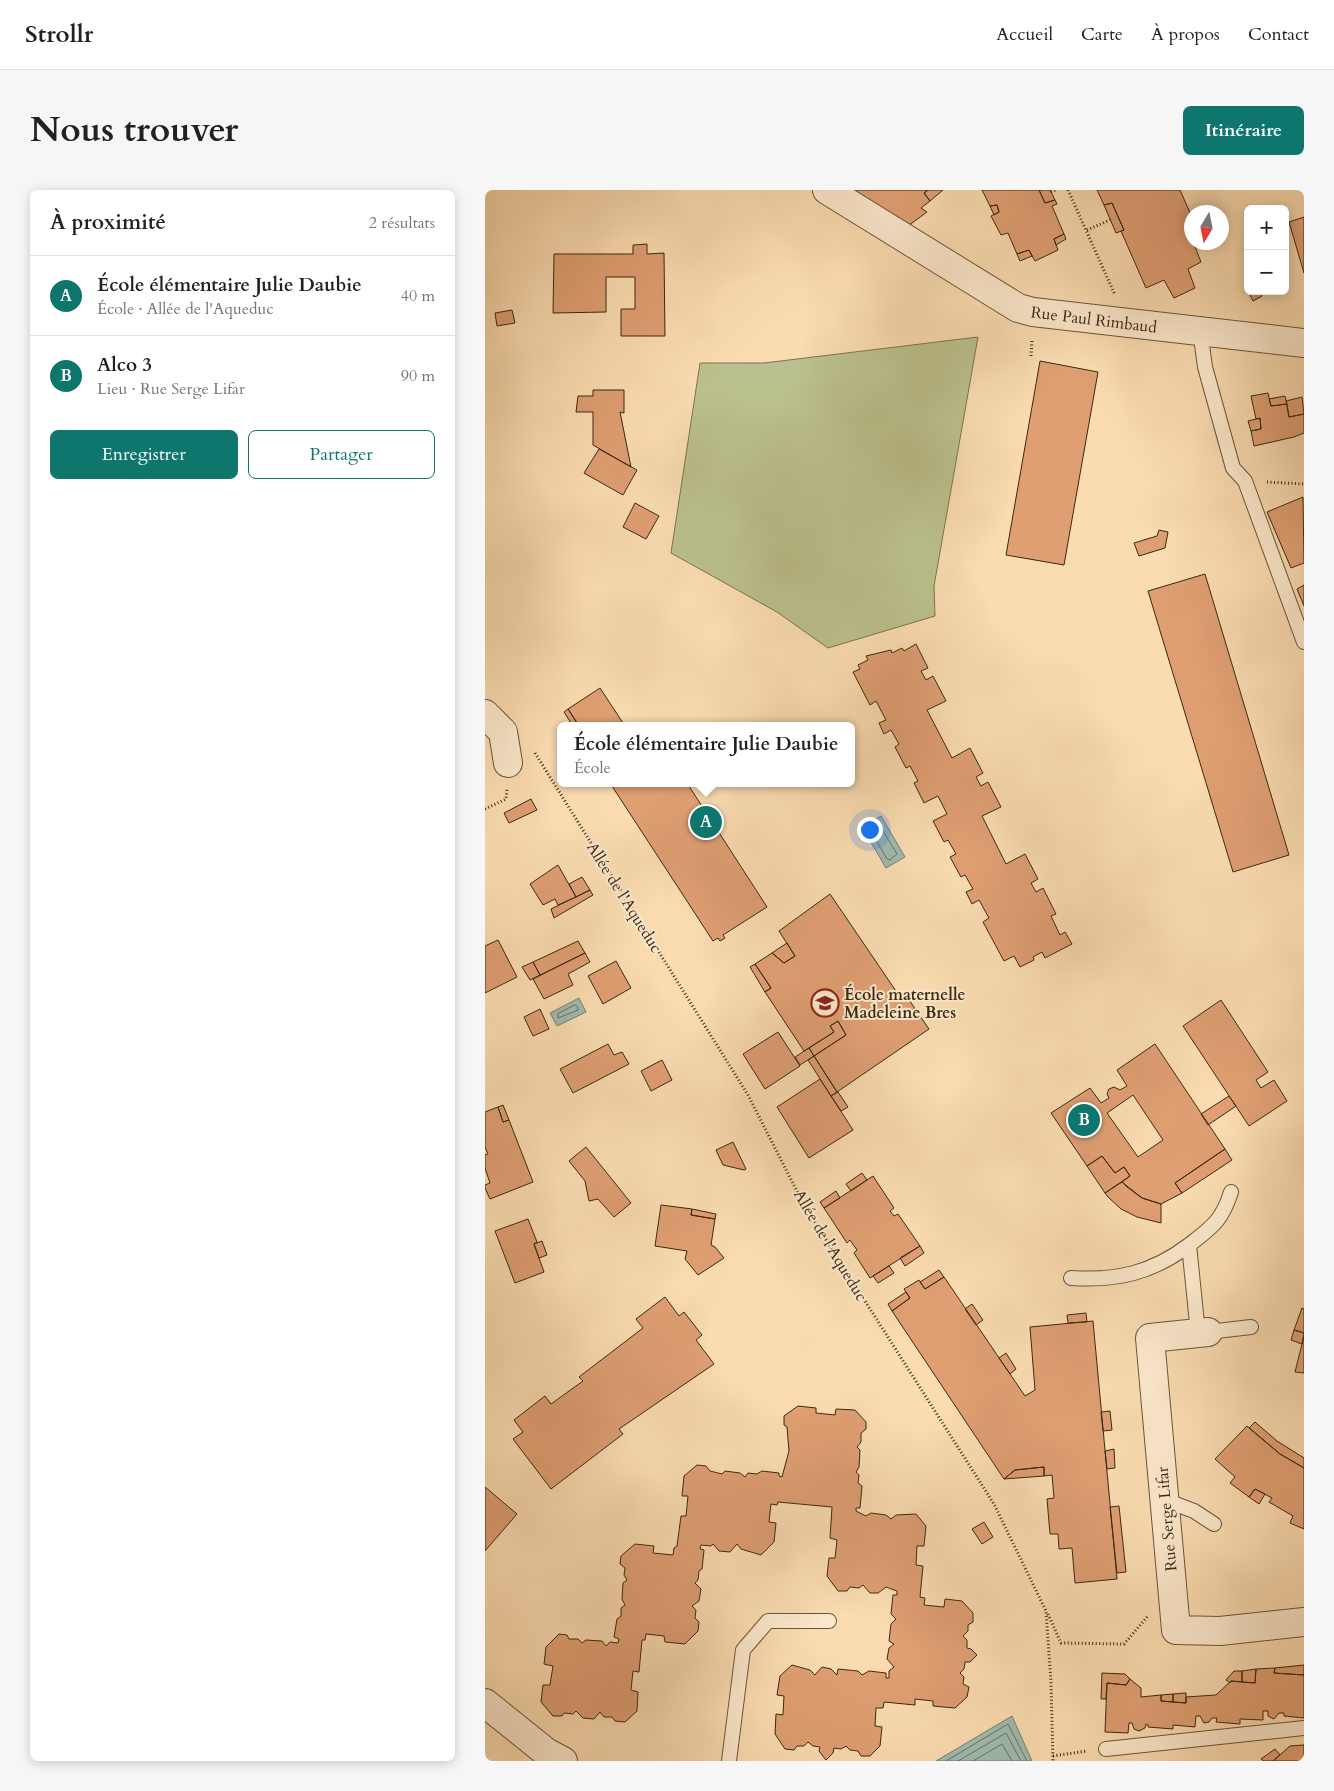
<!DOCTYPE html>
<html lang="fr">
<head>
<meta charset="utf-8">
<style>
  :root { --surface:#fff; --page:#f6f6f6; --text:#202124; --muted:#757577; --line:#e0e0e0; --accent:#0f766e }
  body { margin:0; font-family:Cardo,serif; background:var(--page); color:var(--text) }
  .controls { position:absolute; right:15px; top:15px; display:grid; overflow:hidden; border-radius:8px; box-shadow:0 2px 12px #0003 }
  .controls button { width:45px; height:45px; display:grid; place-items:center; padding:0; border:0; border-bottom:1px solid var(--line); background:var(--surface); color:var(--text); font:25px sans-serif }
  .compass { position:absolute; left:699px; top:15px; width:45px; height:45px; border-radius:50%; background:var(--surface); box-shadow:0 2px 12px #0003; rotate:190deg }
  .you { position:absolute; left:384px; top:639px; width:18px; height:18px; margin:-12px; border:4px solid #fff; border-radius:50%; background:#1a73e8; box-shadow:0 0 0 8px #1a73e833 }
  .badge { display:grid; place-items:center; width:32px; height:32px; border-radius:50%; background:var(--accent); color:#fff; font-size:16px; font-weight:700 }
  .pin { position:absolute; translate:-50% -50%; border:2px solid #fff; box-shadow:0 1px 5px #0006 }
  .popup { position:absolute; left:72px; top:532px; width:298px; height:65px; box-sizing:border-box; display:grid; place-content:center; border-radius:8px; background:var(--surface); filter:drop-shadow(0 1px 4px #0005); font-size:16px; white-space:nowrap; color:var(--muted) }
  .popup b { font-size:19px; color:var(--text) }
  .popup::after { content:''; position:absolute; left:50%; top:100%; margin-left:-10px; border:10px solid transparent; border-top-color:var(--surface) }
  .list { margin:0; padding:0; list-style:none }
  h2 { display:flex; justify-content:space-between; align-items:center; height:65px; margin:0; padding:0 20px; font-size:21px }
  h2 small { font-size:16px; font-weight:400; color:var(--muted) }
  .list li { display:grid; grid-template-columns:32px 1fr auto; gap:15px; align-items:center; box-sizing:border-box; height:80px; padding:0 20px; border-top:1px solid var(--line) }
  .list b { display:block; font-size:19px; white-space:nowrap }
  .list p { margin:0; font-size:16px; white-space:nowrap; color:var(--muted) }
  .list em { font-size:16px; font-style:normal; color:var(--muted) }
  .actions { display:flex; gap:10px; padding:15px 20px }
  .actions a { flex:1; padding:11px 0; border:1px solid var(--accent); border-radius:8px; text-align:center; font-size:18px; color:var(--accent) }
  .actions .main { background:var(--accent); color:#fff }
  .map { position:relative; flex:none; width:819px; height:1571px; overflow:hidden; border-radius:8px }
  header { display:flex; align-items:center; gap:30px; box-sizing:border-box; height:70px; padding:0 25px; background:var(--surface); border-bottom:1px solid var(--line) }
  header strong { font-size:24px }
  nav { display:flex; gap:28px; margin-inline-start:auto; font-size:18px }
  .intro { display:flex; align-items:center; justify-content:space-between; box-sizing:border-box; height:120px; padding:0 30px }
  h1 { margin:0; font-size:35px }
  .button { padding:12px 22px; border-radius:8px; background:var(--accent); color:#fff; font-size:18px; font-weight:700 }
  main { display:flex; gap:30px; padding:0 30px }
  aside { flex:1; background:var(--surface); border-radius:8px; box-shadow:0 2px 12px #0003 }
  .map>svg:first-child { display:block }
  .green { fill:#bbc18e; stroke:#7b7450 }
  .water { fill:#9fbbb0; stroke:#778071 }
  .lines { fill:none; stroke-linecap:round; stroke-linejoin:round }
  .shore { stroke:#6d7261; stroke-width:1 }
  .building { fill:#df9f73; stroke:#3b2812; fill-rule:evenodd }
  .service-casing { stroke:#6b553a; stroke-width:16 }
  .minor-casing { stroke:#6b553a; stroke-width:30 }
  .path { stroke:#3b2812; stroke-width:3; stroke-dasharray:1 2.5; stroke-linecap:butt }
  .service { stroke:#fce8cc; stroke-width:14 }
  .minor { stroke:#fce8cc; stroke-width:28 }
  .labels { text-anchor:middle; stroke-width:4; stroke-linejoin:round; paint-order:stroke }
  .street-label { font-size:16px; fill:#3b2812; stroke:#fce8cc }
  .poi-label { font-size:16px; font-weight:bold; fill:#3b2812; stroke:#fce8cc; text-anchor:start }
</style>
</head>
<body>
<header>
<strong>Strollr</strong>
<nav><a>Accueil</a><a>Carte</a><a>À propos</a><a>Contact</a></nav>
</header>
<div class="intro"><h1>Nous trouver</h1><a class="button">Itinéraire</a></div>
<main>
<aside>
<h2>À proximité<small>2 résultats</small></h2>
<ul class="list">
<li><span class="badge">A</span><div><b>École élémentaire Julie Daubie</b><p>École · Allée de l'Aqueduc</p></div><em>40 m</em></li>
<li><span class="badge">B</span><div><b>Alco 3</b><p>Lieu · Rue Serge Lifar</p></div><em>90 m</em></li>
</ul>
<div class="actions"><a class="main">Enregistrer</a><a>Partager</a></div>
</aside>
<div class="map">
<svg width="819" height="1571" viewBox="0 0 819 1571">
  <rect width="100%" height="100%" fill="#fbdcb1"/>
  <filter id="stains"><feTurbulence type="fractalNoise" baseFrequency=".004" numOctaves="4"/><feColorMatrix values="0 0 0 0 .2 0 0 0 0 .09 0 0 0 0 .02 0 0 0 .5 -.17"/></filter>
  <radialGradient id="worn" r=".72"><stop offset=".6" stop-color="#630" stop-opacity="0"/><stop offset="1" stop-color="#630" stop-opacity=".3"/></radialGradient>
  <path class="green" d="M 493,147 L 449,396 L 450,426 L 343,458 L 292,422 L 186,363 L 215,173 L 279,173 Z"/>
  <path class="water" d="M 396,626 L 420,667 L 401,678 L 377,637 Z
    M 94,808 L 101,822 L 72,836 L 65,823 Z
    M 527,1526 L 547,1571 L 451,1571 Z"/>
  <g class="lines">
    <path class="shore" d="M 393,633 L 412,664 L 405,670 L 402,669 L 385,640 Z
      M 90,815 L 93,817 L 93,820 L 73,828 L 73,824 Z
      M 461,1571 L 523,1534 L 542,1571
      M 473,1571 L 521,1543 L 536,1571
      M 488,1571 L 517,1554 L 527,1571"/>
  </g>
  <path class="building" d="M 365,0 L 443,0 L 439,3 L 445,11 L 436,18 L 442,22 L 423,36 Z
    M 443,0 L 458,0 L 445,11 L 439,3 Z
    M 497,0 L 554,0 L 560,13 L 570,10 L 572,14 L 567,16 L 579,44 L 569,49 L 573,60 L 550,71 L 544,60 L 532,64 L 523,43 L 516,45 L 506,26 L 514,22 L 512,15 L 505,16 Z
    M 554,0 L 565,0 L 570,10 L 560,13 Z
    M 612,0 L 695,0 L 706,25 L 706,52 L 713,52 L 709,54 L 716,72 L 703,79 L 710,98 L 689,108 L 679,90 L 661,98 L 636,41 L 639,40 L 627,13 L 619,15 Z
    M 627,13 L 639,40 L 631,43 L 619,15 Z
    M 512,15 L 514,22 L 509,25 L 505,16 Z
    M 819,27 L 819,83 L 804,32 Z
    M 579,44 L 581,49 L 571,55 L 569,49 Z
    M 162,54 L 162,64 L 179,63 L 180,146 L 136,146 L 136,119 L 150,119 L 150,87 L 121,87 L 121,122 L 68,123 L 69,64 L 148,64 L 148,55 Z
    M 544,60 L 547,66 L 535,71 L 532,64 Z
    M 763,101 L 775,101 L 777,106 L 768,111 Z
    M 27,120 L 30,133 L 12,136 L 10,123 Z
    M 555,171 L 613,182 L 579,375 L 521,365 Z
    M 108,200 L 139,200 L 139,223 L 135,222 L 146,277 L 108,255 L 108,222 L 91,222 L 93,206 L 108,206 Z
    M 783,203 L 786,216 L 802,214 L 804,227 L 819,224 L 819,243 L 809,247 L 769,256 L 766,241 L 776,239 L 775,228 L 771,229 L 766,206 Z
    M 800,206 L 802,214 L 786,216 L 784,209 Z
    M 817,207 L 819,224 L 804,227 L 801,211 Z
    M 775,228 L 776,239 L 766,241 L 763,231 Z
    M 114,259 L 152,280 L 138,305 L 99,283 Z
    M 818,307 L 819,373 L 806,378 L 782,322 Z
    M 150,313 L 174,326 L 161,349 L 138,337 Z
    M 674,340 L 683,342 L 680,358 L 654,366 L 649,353 L 672,346 Z
    M 720,384 L 804,665 L 748,682 L 663,401 Z
    M 819,395 L 819,416 L 812,399 Z
    M 431,454 L 443,478 L 436,481 L 441,490 L 448,486 L 461,511 L 442,520 L 467,568 L 485,558 L 498,583 L 491,587 L 496,596 L 503,592 L 516,617 L 497,626 L 521,674 L 540,664 L 553,689 L 546,693 L 551,702 L 558,698 L 571,724 L 566,726 L 575,745 L 580,742 L 587,754 L 560,768 L 557,762 L 548,767 L 549,770 L 535,777 L 529,766 L 519,771 L 498,732 L 504,728 L 494,710 L 487,714 L 481,702 L 488,699 L 480,685 L 476,687 L 465,667 L 471,664 L 463,650 L 459,652 L 448,631 L 462,624 L 453,606 L 439,613 L 429,593 L 433,591 L 425,576 L 421,578 L 410,557 L 414,554 L 406,540 L 399,544 L 394,533 L 401,530 L 391,511 L 385,515 L 368,482 L 375,479 L 373,475 L 383,470 L 381,466 L 406,460 L 407,463 L 417,458 L 419,461 Z
    M 115,498 L 140,536 L 94,536 L 83,519 Z
    M 83,519 L 94,536 L 88,536 L 79,522 Z
    M 125,593 L 202,593 L 282,717 L 238,745 L 240,748 L 235,751 L 233,748 L 228,751 Z
    M 46,609 L 52,620 L 24,633 L 19,623 Z
    M 73,675 L 91,707 L 73,715 L 70,709 L 58,715 L 45,694 Z
    M 97,687 L 105,700 L 91,707 L 84,694 Z
    M 105,700 L 108,705 L 69,728 L 66,719 Z
    M 345,704 L 415,807 L 420,804 L 444,839 L 352,902 L 329,866 L 361,845 L 353,831 L 345,836 L 349,842 L 319,861 L 280,802 L 286,798 L 270,774 L 287,763 L 299,773 L 310,766 L 294,741 Z
    M 13,750 L 32,787 L 0,803 L 0,756 Z
    M 93,751 L 100,763 L 55,785 L 48,772 Z
    M 302,753 L 310,766 L 299,773 L 287,763 Z
    M 100,763 L 105,772 L 83,784 L 88,795 L 59,809 L 48,789 Z
    M 131,771 L 146,798 L 118,814 L 103,786 Z
    M 48,772 L 55,785 L 45,790 L 37,777 Z
    M 270,774 L 286,798 L 280,802 L 265,777 Z
    M 736,810 L 783,882 L 771,890 L 776,898 L 789,890 L 802,911 L 764,936 L 698,836 Z
    M 55,819 L 64,839 L 48,846 L 39,827 Z
    M 353,831 L 361,845 L 329,866 L 324,858 L 349,842 L 345,836 Z
    M 293,842 L 315,876 L 280,899 L 258,864 Z
    M 123,854 L 129,865 L 137,862 L 144,874 L 88,903 L 75,879 Z
    M 670,854 L 740,959 L 690,993 L 697,1003 L 676,1014 L 657,1008 L 642,997 L 637,992 L 645,986 L 639,977 L 630,983 L 617,966 L 602,976 L 566,923 L 605,898 L 616,913 L 624,908 L 622,904 L 624,899 L 629,897 L 635,900 L 642,896 L 632,880 ZM 648,905 L 678,950 L 653,967 L 622,923 Z
    M 324,858 L 329,866 L 315,875 L 310,867 Z
    M 329,866 L 352,902 L 346,906 L 323,870 Z
    M 177,870 L 187,890 L 166,901 L 156,881 Z
    M 335,889 L 368,940 L 324,968 L 292,917 Z
    M 353,902 L 363,917 L 356,921 L 346,906 Z
    M 744,906 L 751,916 L 723,935 L 716,924 Z
    M 18,915 L 24,930 L 18,932 L 13,917 Z
    M 13,917 L 18,932 L 24,930 L 48,992 L 5,1009 L 0,998 L 0,995 L 5,993 L 0,978 L 0,965 L 3,964 L 0,957 L 0,922 Z
    M 248,952 L 261,979 L 259,980 L 238,975 L 231,960 Z
    M 101,957 L 146,1013 L 129,1027 L 113,1009 L 104,1011 L 100,991 L 84,971 Z
    M 740,959 L 747,970 L 697,1003 L 690,993 Z
    M 617,966 L 630,983 L 639,977 L 645,986 L 620,1003 L 602,976 Z
    M 377,983 L 382,990 L 366,1001 L 361,994 Z
    M 388,986 L 409,1018 L 405,1021 L 409,1026 L 413,1024 L 435,1056 L 385,1088 L 369,1063 L 372,1060 L 365,1050 L 362,1053 L 339,1018 Z
    M 637,992 L 657,1008 L 676,1014 L 676,1033 L 652,1027 L 636,1019 L 623,1007 L 620,1003 Z
    M 351,1001 L 355,1008 L 339,1018 L 335,1012 Z
    M 176,1015 L 207,1019 L 206,1025 L 230,1029 L 226,1055 L 230,1057 L 239,1068 L 213,1085 L 200,1069 L 202,1061 L 170,1056 Z
    M 207,1019 L 231,1024 L 230,1029 L 206,1025 Z
    M 43,1029 L 52,1052 L 49,1054 L 59,1082 L 30,1093 L 10,1041 Z
    M 57,1051 L 62,1065 L 54,1068 L 49,1054 Z
    M 435,1056 L 439,1063 L 420,1076 L 415,1068 Z
    M 404,1076 L 409,1083 L 393,1093 L 388,1086 Z
    M 454,1080 L 459,1087 L 440,1099 L 435,1092 Z
    M 459,1087 L 540,1206 L 550,1200 L 545,1137 L 608,1131 L 632,1389 L 590,1393 L 587,1358 L 574,1359 L 573,1344 L 565,1344 L 562,1309 L 569,1308 L 567,1285 L 559,1286 L 559,1277 L 530,1280 L 519,1289 L 407,1121 L 425,1108 L 419,1099 L 434,1090 L 440,1099 Z
    M 421,1102 L 425,1108 L 407,1121 L 403,1114 Z
    M 180,1107 L 194,1126 L 199,1122 L 217,1145 L 211,1150 L 229,1174 L 134,1239 L 138,1244 L 66,1299 L 28,1249 L 38,1242 L 29,1230 L 60,1206 L 66,1214 L 98,1191 L 94,1187 L 158,1138 L 151,1129 Z
    M 487,1114 L 498,1130 L 491,1135 L 480,1119 Z
    M 817,1118 L 819,1119 L 819,1143 L 809,1140 Z
    M 601,1123 L 602,1132 L 583,1133 L 582,1125 Z
    M 809,1140 L 819,1143 L 817,1154 L 806,1150 Z
    M 819,1146 L 819,1183 L 810,1182 Z
    M 521,1163 L 531,1179 L 525,1184 L 514,1168 Z
    M 313,1216 L 331,1218 L 331,1223 L 350,1225 L 351,1219 L 370,1220 L 381,1232 L 381,1239 L 376,1243 L 376,1252 L 372,1257 L 375,1260 L 374,1277 L 371,1282 L 374,1285 L 373,1293 L 377,1296 L 375,1318 L 371,1318 L 371,1321 L 381,1326 L 386,1323 L 401,1325 L 406,1329 L 411,1325 L 431,1324 L 441,1336 L 439,1356 L 432,1356 L 431,1375 L 438,1376 L 435,1407 L 440,1408 L 439,1415 L 459,1417 L 460,1409 L 477,1411 L 488,1423 L 488,1432 L 483,1435 L 483,1441 L 478,1446 L 482,1450 L 482,1458 L 486,1459 L 492,1465 L 485,1472 L 480,1472 L 479,1479 L 475,1483 L 479,1487 L 478,1494 L 484,1497 L 482,1507 L 470,1518 L 448,1516 L 448,1511 L 430,1509 L 430,1515 L 399,1512 L 398,1518 L 391,1518 L 390,1536 L 397,1537 L 395,1556 L 385,1566 L 376,1566 L 373,1561 L 365,1560 L 361,1556 L 356,1559 L 349,1558 L 348,1563 L 341,1570 L 334,1561 L 335,1557 L 328,1556 L 323,1552 L 319,1556 L 312,1556 L 309,1560 L 300,1559 L 290,1544 L 291,1524 L 298,1525 L 299,1506 L 292,1505 L 295,1486 L 307,1475 L 325,1480 L 330,1485 L 337,1477 L 346,1479 L 352,1485 L 353,1479 L 373,1481 L 377,1485 L 384,1481 L 401,1483 L 401,1488 L 404,1488 L 404,1481 L 409,1477 L 402,1469 L 404,1458 L 409,1454 L 404,1451 L 406,1434 L 411,1429 L 406,1424 L 408,1405 L 412,1405 L 412,1401 L 401,1397 L 393,1403 L 385,1403 L 378,1395 L 374,1398 L 365,1397 L 362,1401 L 353,1401 L 342,1386 L 344,1368 L 350,1368 L 352,1350 L 345,1348 L 347,1317 L 293,1312 L 292,1315 L 286,1314 L 284,1332 L 291,1333 L 289,1352 L 276,1365 L 256,1359 L 252,1354 L 245,1362 L 234,1361 L 228,1354 L 226,1356 L 216,1355 L 215,1359 L 219,1360 L 217,1379 L 214,1381 L 213,1390 L 210,1393 L 216,1399 L 214,1411 L 207,1416 L 211,1420 L 210,1428 L 214,1432 L 213,1441 L 200,1454 L 180,1452 L 179,1446 L 161,1444 L 160,1450 L 157,1450 L 154,1482 L 148,1481 L 146,1500 L 153,1502 L 152,1521 L 140,1532 L 130,1531 L 127,1527 L 119,1527 L 115,1522 L 109,1529 L 98,1528 L 91,1521 L 88,1524 L 79,1523 L 77,1526 L 68,1526 L 56,1512 L 58,1495 L 65,1495 L 68,1476 L 59,1474 L 61,1457 L 74,1444 L 82,1445 L 84,1449 L 93,1449 L 97,1453 L 101,1450 L 117,1451 L 121,1456 L 125,1452 L 133,1453 L 134,1449 L 129,1447 L 132,1429 L 136,1426 L 136,1418 L 140,1415 L 137,1409 L 138,1393 L 142,1390 L 139,1385 L 140,1378 L 135,1374 L 136,1366 L 150,1354 L 169,1356 L 168,1363 L 188,1365 L 189,1358 L 192,1356 L 196,1326 L 201,1326 L 203,1306 L 197,1306 L 199,1286 L 212,1275 L 221,1276 L 225,1281 L 237,1284 L 240,1281 L 255,1283 L 260,1287 L 263,1283 L 272,1284 L 277,1281 L 294,1283 L 294,1286 L 297,1287 L 304,1261 L 302,1237 L 299,1235 L 299,1226 Z
    M 625,1221 L 627,1240 L 618,1241 L 616,1222 Z
    M 770,1232 L 792,1251 L 819,1268 L 819,1278 L 795,1264 L 764,1238 Z
    M 762,1236 L 795,1264 L 819,1278 L 819,1339 L 805,1333 L 808,1326 L 784,1312 L 787,1308 L 770,1299 L 764,1307 L 745,1293 L 750,1287 L 730,1269 Z
    M 629,1259 L 630,1278 L 622,1279 L 620,1261 Z
    M 559,1277 L 559,1286 L 519,1289 L 530,1280 Z
    M 0,1297 L 32,1324 L 0,1361 Z
    M 770,1299 L 780,1304 L 774,1314 L 764,1307 Z
    M 634,1316 L 641,1382 L 632,1383 L 625,1317 Z
    M 499,1332 L 508,1347 L 497,1354 L 487,1339 Z
    M 819,1475 L 819,1485 L 789,1483 L 790,1478 Z
    M 790,1478 L 789,1483 L 819,1485 L 819,1528 L 799,1526 L 799,1523 L 794,1523 L 789,1529 L 783,1526 L 783,1521 L 778,1521 L 778,1530 L 755,1529 L 755,1534 L 731,1532 L 732,1528 L 727,1528 L 724,1532 L 719,1533 L 715,1526 L 711,1526 L 710,1537 L 688,1535 L 688,1539 L 663,1537 L 663,1535 L 661,1534 L 660,1538 L 654,1541 L 649,1539 L 647,1533 L 644,1533 L 643,1543 L 620,1542 L 622,1493 L 641,1495 L 645,1489 L 656,1498 L 656,1507 L 676,1505 L 676,1511 L 701,1513 L 701,1507 L 731,1505 L 746,1491 L 770,1493 L 771,1479 Z
    M 771,1479 L 770,1493 L 757,1492 L 757,1481 Z
    M 749,1481 L 757,1481 L 757,1492 L 746,1491 L 745,1493 L 741,1490 Z
    M 617,1483 L 640,1484 L 645,1489 L 641,1495 L 622,1493 L 621,1509 L 616,1509 Z
    M 701,1503 L 701,1513 L 688,1512 L 688,1504 Z
    M 688,1504 L 688,1512 L 676,1511 L 676,1505 Z
    M 819,1555 L 819,1571 L 788,1571 L 805,1556 Z
    M 790,1559 L 795,1565 L 788,1571 L 779,1571 L 776,1569 Z"/>
  <g class="lines">
    <g class="service-casing">
      <path id="service" d="M 719,142 L 717,155 L 720,177 L 748,278 L 760,291 L 819,452
        M 586,1088 C 632,1091 667,1083 704,1055
        M 723,1142 L 766,1137
        M 713,1143 L 704,1055 C 727,1037 737,1031 746,1002
        M 680,1310 L 709,1321 L 729,1334
        M 621,1559 L 819,1538
        M 244,1571 L 258,1460 L 283,1431 L 344,1431"/>
    </g>
    <g class="minor-casing">
      <path id="minor" d="M 342,0 L 533,118 L 548,122 L 819,153
        M 0,524 L 18,542 L 23,573
        M 723,1142 L 665,1148 L 691,1440 L 735,1441 L 819,1432
        M 0,1513 L 61,1562 L 78,1571"/>
    </g>
    <path class="path" d="M 583,0 L 630,105
      M 566,2 L 571,0
      M 602,40 L 625,30
      M 546,166 L 547,150
      M 782,292 L 819,294
      M 50,563 L 263,905 L 319,1015 L 509,1314 L 561,1421 L 566,1492 L 568,1571
      M 0,619 L 21,609 L 22,599
      M 563,1424 L 576,1453 L 639,1454 L 663,1426
      M 568,1566 L 602,1561"/>
    <use href="#service" class="service"/>
    <use href="#minor" class="minor"/>
  </g>
  <defs>
    <g id="school-ring" transform="scale(1.4375)"><circle r="9.5" fill="#fce8cc" stroke="#8f2418" stroke-width="1.5"/><path d="M0-5L7-2L0 1L-7-2ZM-4 1L0 2.5L4 1V4Q0 6-4 4Z" fill="#8f2418"/></g>
  </defs>
  <g fill-rule="evenodd">
    <use href="#school-ring" x="340" y="813"/>
  </g>
  <g class="labels">
    <g class="street-label">
      <text transform="translate(609 129) rotate(7)" y="6">Rue Paul Rimbaud</text>
      <text transform="translate(140 707) rotate(58)" y="6">Allée de l'Aqueduc</text>
      <text transform="translate(346 1055) rotate(59)" y="6">Allée de l'Aqueduc</text>
      <text transform="translate(681 1329) rotate(-95)" y="6">Rue Serge Lifar</text>
    </g>
    <g class="poi-label">
      <text x="359" y="810">École maternelle<tspan x="359" dy="18">Madeleine Bres</tspan></text>
    </g>
  </g>
  <rect width="100%" height="100%" filter="url(#stains)"/>
  <rect width="100%" height="100%" fill="url(#worn)"/>
</svg>
<div class="controls">
<button>+</button>
<button>−</button>
</div>
<svg class="compass" viewBox="-18 -18 36 36"><path d="M0-13l5 13h-10z" fill="#e53935"/><path d="M0 13l5-13h-10z" fill="#757577"/></svg>
<div class="you"></div>
<div class="pin badge" style="left:221px;top:632px">A</div>
<div class="popup"><b>École élémentaire Julie Daubie</b>École</div>
<div class="pin badge" style="left:599px;top:930px">B</div>
</div>
</main>
</body>
</html>
